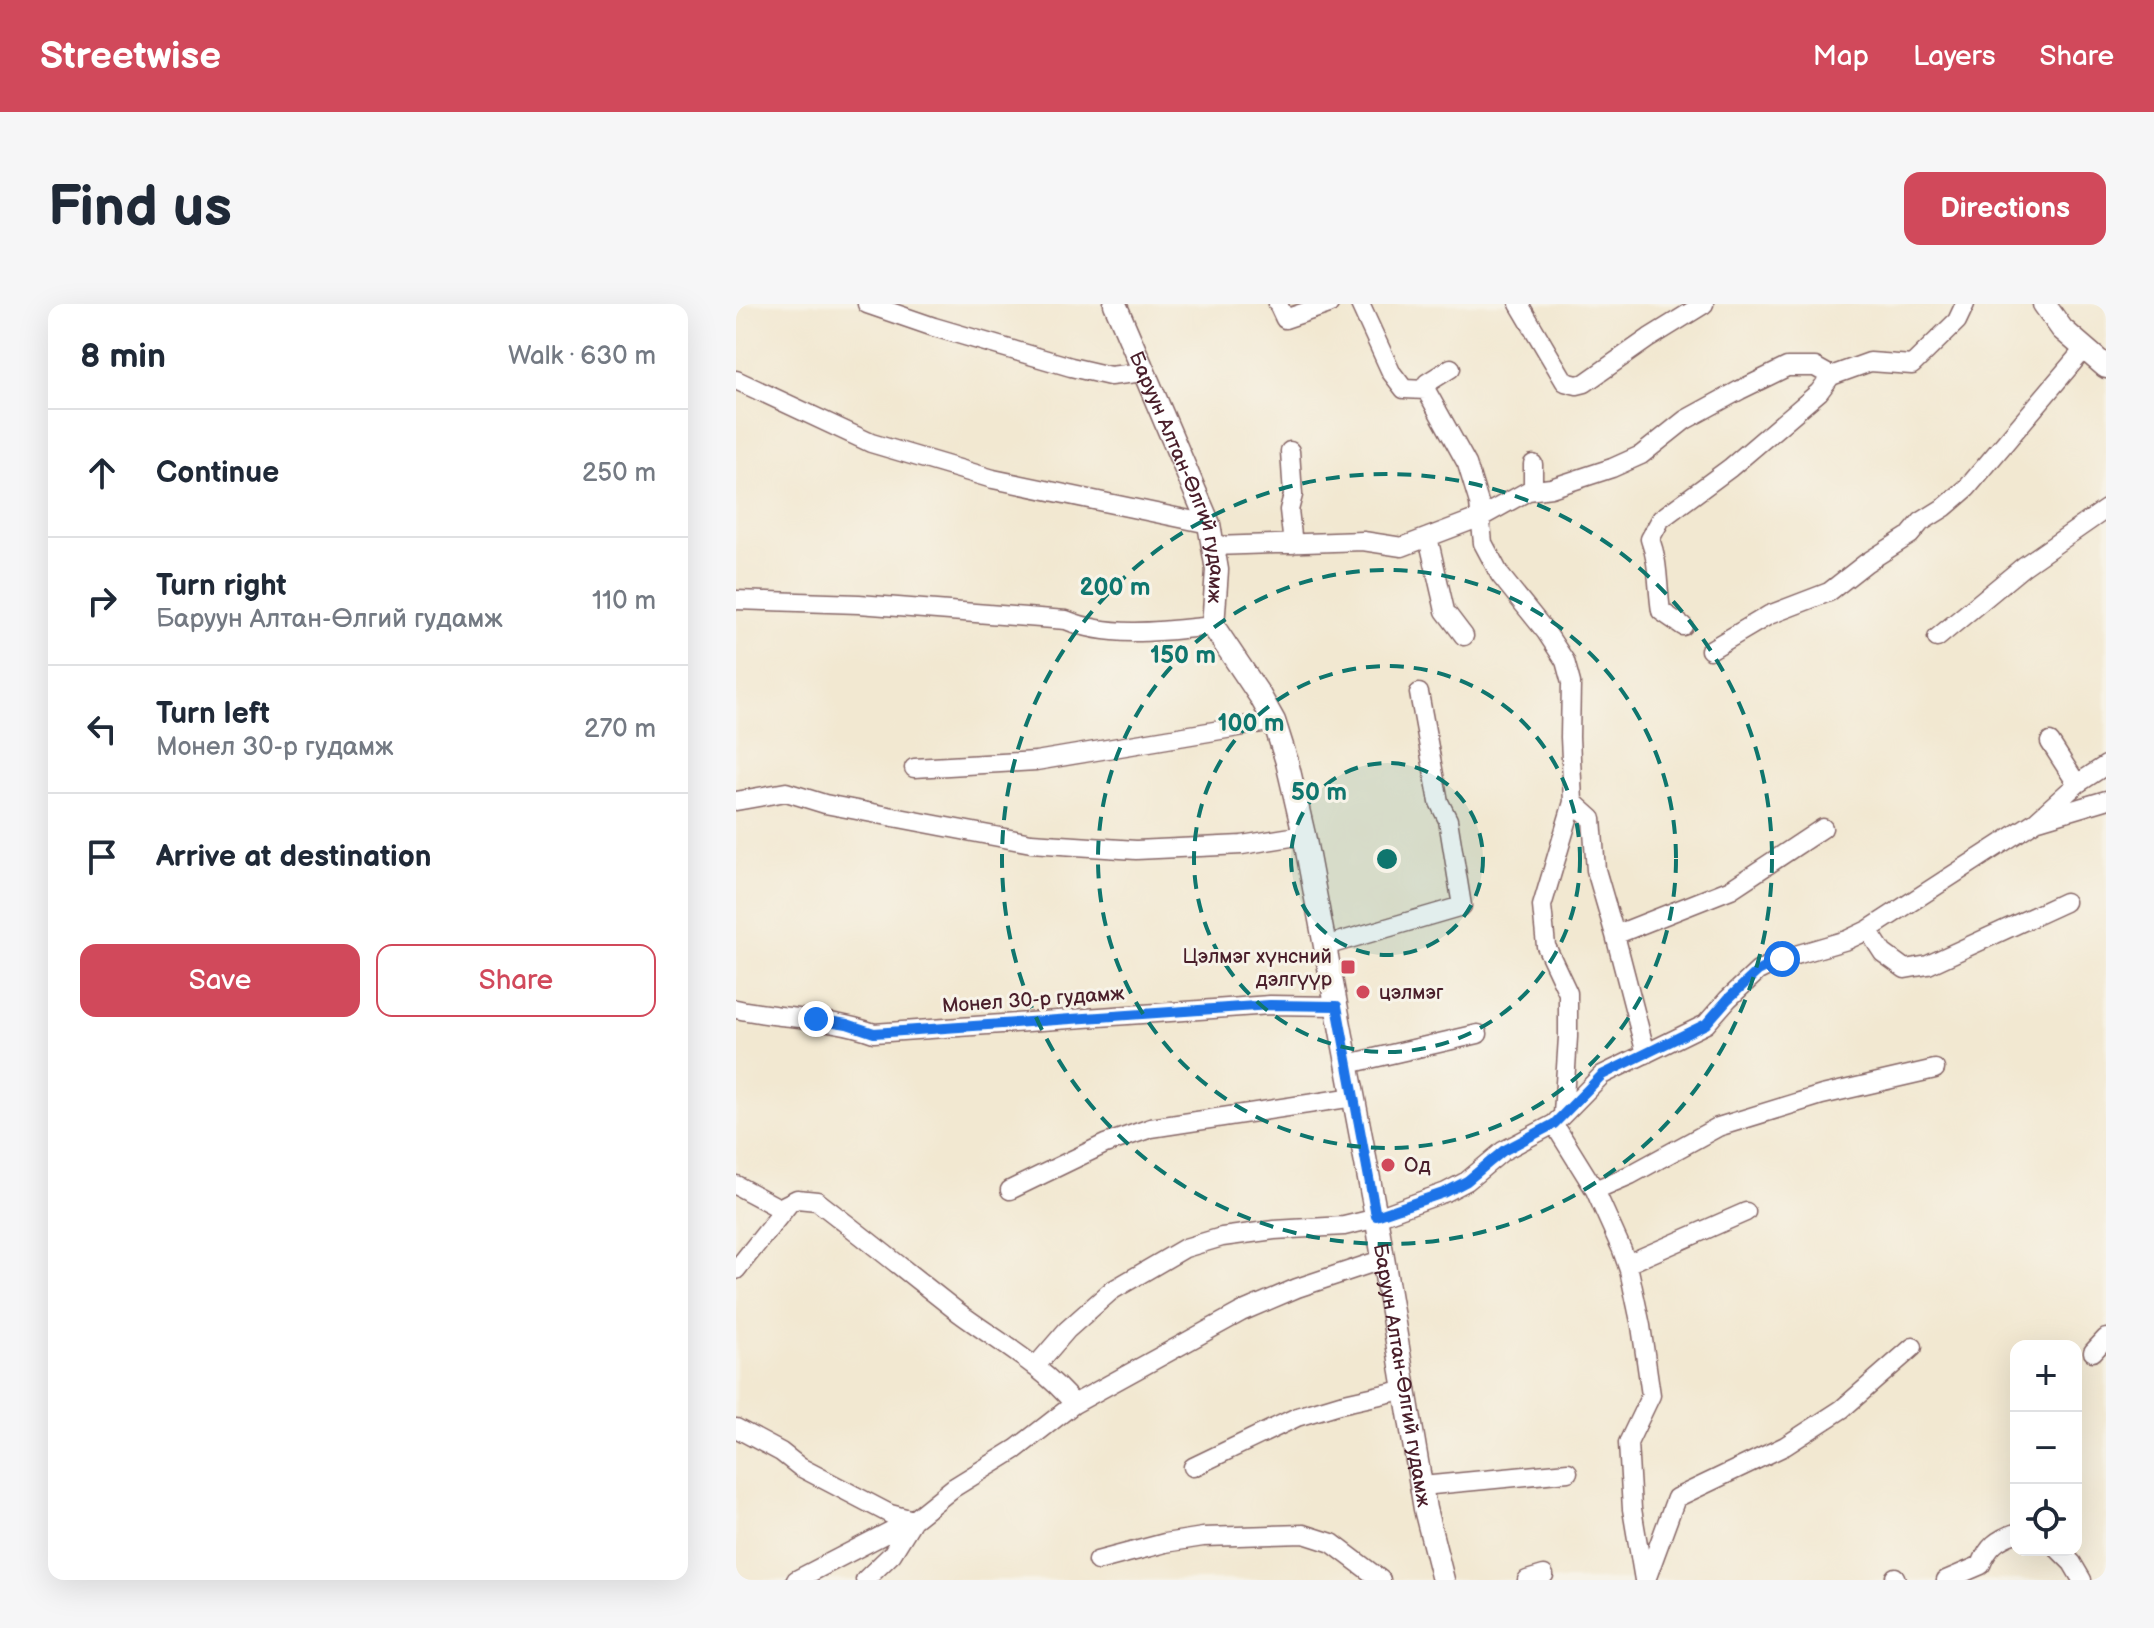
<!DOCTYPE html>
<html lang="en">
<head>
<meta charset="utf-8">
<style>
  :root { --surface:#fff; --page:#f6f6f7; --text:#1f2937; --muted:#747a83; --line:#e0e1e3; --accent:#d1495b }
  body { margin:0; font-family:"Balsamiq Sans",sans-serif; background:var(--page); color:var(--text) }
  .controls { position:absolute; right:24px; bottom:24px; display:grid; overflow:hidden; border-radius:16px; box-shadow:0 8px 32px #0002 }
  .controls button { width:72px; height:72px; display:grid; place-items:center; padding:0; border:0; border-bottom:2px solid var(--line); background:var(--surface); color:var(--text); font:40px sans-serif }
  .stop { position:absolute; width:24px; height:24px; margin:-18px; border:6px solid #1a73e8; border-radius:50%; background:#fff }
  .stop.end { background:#1a73e8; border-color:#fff; box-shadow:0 2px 8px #0008 }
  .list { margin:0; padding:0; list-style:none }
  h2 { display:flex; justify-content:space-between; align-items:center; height:104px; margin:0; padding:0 32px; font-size:34px }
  h2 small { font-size:26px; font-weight:400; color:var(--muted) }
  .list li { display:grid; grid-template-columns:52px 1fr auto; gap:24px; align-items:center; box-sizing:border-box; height:128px; padding:0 32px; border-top:2px solid var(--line) }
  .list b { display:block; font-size:30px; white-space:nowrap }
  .list p { margin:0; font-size:26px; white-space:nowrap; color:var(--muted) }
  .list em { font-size:26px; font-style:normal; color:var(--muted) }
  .actions { display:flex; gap:16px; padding:24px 32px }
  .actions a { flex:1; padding:18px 0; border:2px solid var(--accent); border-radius:16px; text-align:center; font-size:28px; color:var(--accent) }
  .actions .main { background:var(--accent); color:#fff }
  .icon { flex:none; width:44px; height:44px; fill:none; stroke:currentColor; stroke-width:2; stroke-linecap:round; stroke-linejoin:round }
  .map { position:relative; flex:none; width:1370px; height:1276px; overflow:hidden; border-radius:16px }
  header { display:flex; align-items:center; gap:48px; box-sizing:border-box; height:112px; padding:0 40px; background:var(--accent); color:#fff }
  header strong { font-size:38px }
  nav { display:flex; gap:44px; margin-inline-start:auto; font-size:28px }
  .intro { display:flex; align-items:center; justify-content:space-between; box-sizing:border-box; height:192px; padding:0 48px }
  h1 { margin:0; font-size:56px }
  .button { padding:20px 36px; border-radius:16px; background:var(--accent); color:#fff; font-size:28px; font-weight:700 }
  main { display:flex; gap:48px; padding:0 48px }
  aside { flex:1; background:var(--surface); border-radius:16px; box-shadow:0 8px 32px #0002 }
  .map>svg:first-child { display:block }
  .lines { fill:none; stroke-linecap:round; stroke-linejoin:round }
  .minor-casing { stroke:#856565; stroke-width:21 }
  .major-casing { stroke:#856565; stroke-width:25 }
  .minor { stroke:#fff; stroke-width:18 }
  .major { stroke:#fff; stroke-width:22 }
  .route { stroke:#1a73e8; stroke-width:10 }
  .ring { fill:none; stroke:#0f766e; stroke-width:4; stroke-dasharray:14 10 }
  .poi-dot { fill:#d1495b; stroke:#f7f3e8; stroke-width:3 }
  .labels { text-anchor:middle; stroke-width:6; stroke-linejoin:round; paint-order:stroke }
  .street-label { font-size:20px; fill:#4a1f2b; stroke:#f7f3e8 }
  .poi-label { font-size:20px; fill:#4a1f2b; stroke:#f7f3e8; text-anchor:start }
  .centre { fill:#0f766e; stroke:#f7f3e8; stroke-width:4 }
  .ring-label { font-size:24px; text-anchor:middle; font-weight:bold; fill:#0f766e; stroke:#f7f3e8; stroke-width:6; stroke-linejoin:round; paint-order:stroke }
</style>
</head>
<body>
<header>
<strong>Streetwise</strong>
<nav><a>Map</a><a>Layers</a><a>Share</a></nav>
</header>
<div class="intro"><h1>Find us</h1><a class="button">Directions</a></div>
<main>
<aside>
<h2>8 min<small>Walk · 630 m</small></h2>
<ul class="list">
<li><svg class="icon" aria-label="ahead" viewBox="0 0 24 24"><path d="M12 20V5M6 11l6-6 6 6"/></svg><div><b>Continue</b></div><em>250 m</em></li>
<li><svg class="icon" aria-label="right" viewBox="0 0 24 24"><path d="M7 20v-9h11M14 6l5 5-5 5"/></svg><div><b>Turn right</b><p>Баруун Алтан-Өлгий гудамж</p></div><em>110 m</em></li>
<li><svg class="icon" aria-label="left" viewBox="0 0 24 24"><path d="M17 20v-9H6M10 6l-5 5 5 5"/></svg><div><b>Turn left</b><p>Монел 30-р гудамж</p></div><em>270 m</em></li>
<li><svg class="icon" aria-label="arrive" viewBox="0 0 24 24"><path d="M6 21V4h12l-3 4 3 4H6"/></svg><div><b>Arrive at destination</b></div></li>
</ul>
<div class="actions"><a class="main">Save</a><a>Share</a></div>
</aside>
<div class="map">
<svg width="1370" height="1276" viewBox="0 0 1370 1276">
  <rect width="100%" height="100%" fill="#f7f3e8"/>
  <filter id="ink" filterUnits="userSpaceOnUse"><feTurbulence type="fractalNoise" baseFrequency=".0125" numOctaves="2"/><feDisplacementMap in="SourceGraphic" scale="16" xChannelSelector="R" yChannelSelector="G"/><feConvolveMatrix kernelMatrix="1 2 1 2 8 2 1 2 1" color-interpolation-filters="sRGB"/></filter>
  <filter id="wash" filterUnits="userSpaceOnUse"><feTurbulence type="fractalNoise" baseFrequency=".006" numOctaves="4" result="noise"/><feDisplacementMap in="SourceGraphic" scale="32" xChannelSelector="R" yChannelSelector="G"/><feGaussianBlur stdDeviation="1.8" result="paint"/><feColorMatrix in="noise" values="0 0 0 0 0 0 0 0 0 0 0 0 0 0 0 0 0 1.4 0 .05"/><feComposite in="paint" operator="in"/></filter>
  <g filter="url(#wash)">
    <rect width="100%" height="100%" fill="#f2e8d1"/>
  </g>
  <g filter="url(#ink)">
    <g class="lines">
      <g class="minor-casing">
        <path id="minor" d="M 131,0 L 198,23 L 335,63 L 374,72 L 408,68
          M 542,0 L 549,15 L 593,0
          M 624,0 L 655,68 L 668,85 L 690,86 L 731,160 L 743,199 L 747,239 L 764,271 L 810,328 L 829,357 L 835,379 L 834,433 L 837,498 L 806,602 L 810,642 L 832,689 L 832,733 L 827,810
          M 783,0 L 829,78 L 841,81 L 849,79 L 913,34 L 968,0
          M 0,76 L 135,139 L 257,175 L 473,220
          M 690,86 L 691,79 L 715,64
          M 554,147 L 557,191 L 553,206 L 557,240
          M 797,186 L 797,160
          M 692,233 L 709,307 L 728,332
          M 478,242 L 627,237 L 666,243 L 745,213 L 792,187 L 815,184 L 876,164 L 905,151 L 949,116 L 1004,86 L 1051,63 L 1079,63 L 1095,72 L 1134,58 L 1176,61 L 1221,17 L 1229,0
          M 0,296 L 123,300 L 330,316 C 375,335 429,327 477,322
          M 947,322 L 925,307 C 921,281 923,259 914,235 L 925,215 L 994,164 L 1083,88 L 1095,72
          M 1201,334 L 1288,262 L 1370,205
          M 974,346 L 1033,311 L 1093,288 L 1130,259 L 1174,231 L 1185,218 L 1209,203 L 1231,184 L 1349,44
          M 1314,438 L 1341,480
          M 178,464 L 300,457 L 538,417
          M 0,497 L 50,488 L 89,500 L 295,539 L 400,546 L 506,541 L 568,531
          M 837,498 L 856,515 L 860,566 L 879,631
          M 1303,516 L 1370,496
          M 1132,626 L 1147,649 L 1169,665 L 1192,661 L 1329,598
          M 589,642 L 726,602 L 712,516 L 703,498 L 683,389
          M 0,705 C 46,715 93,713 138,729 L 534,701 L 601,702
          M 910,750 L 879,631 L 995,585 L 1087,524
          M 612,760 L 742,730
          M 818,820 L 859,886 L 886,946 L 893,966 L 905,1022 L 915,1091 L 892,1139 L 896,1205 L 908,1276
          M 0,881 L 43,904 L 61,895 L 81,897 C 129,934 175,971 222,1008 C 261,1037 307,1062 338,1100
          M 274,886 L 369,840 L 415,824 L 618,793
          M 859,886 L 894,871 L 982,823 L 1086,791 L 1199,765
          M 891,960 L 1010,908
          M 0,966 L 52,901
          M 1357,1048 L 1370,1034
          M 299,1063 L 331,1026 L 375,987 L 449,944 L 486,933 L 538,926 L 608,922 L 633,916 L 710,888 L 731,877 L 767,847 L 818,820 L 866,771 L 970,720 L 992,695 L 1022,667 L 1046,655 L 1111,636 L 1132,626 L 1300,517 L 1341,480 L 1370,461
          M 0,1124 L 45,1148 L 64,1163 L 154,1210 L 177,1216
          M 457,1163 L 561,1113 L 604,1100 L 671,1085
          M 686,1182 L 832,1168
          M 1323,1246 L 1336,1259 L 1346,1276
          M 361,1257 L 429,1239 L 467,1233 L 568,1230 L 596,1239 L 645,1276
          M 1159,1273 L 1160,1276
          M 60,1276 L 174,1217
          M 129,1276 L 156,1250 L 177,1216 L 217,1184 L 280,1145 L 338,1100 L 505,1008 L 561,984 L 648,955
          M 791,1276 L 808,1271
          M 910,1276 L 940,1194 L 1049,1142 L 1106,1105 L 1177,1043
          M 1210,1276 L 1245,1261 C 1252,1243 1261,1235 1280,1229"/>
      </g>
      <g class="major-casing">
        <g id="major">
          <path id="s1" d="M 379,0 L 473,220 L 481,266 L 477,322 L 524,392 L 538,417 L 551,458 L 568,531 L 640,912 L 689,1205 L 707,1276"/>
          <path d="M 1308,0 L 1326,25 L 1370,63"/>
        </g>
      </g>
      <use href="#minor" class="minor"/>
      <use href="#major" class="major"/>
    </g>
  </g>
  <g class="lines" filter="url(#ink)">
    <path class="route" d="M 80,715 L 111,720 L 138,729 L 534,701 L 601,702 L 640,912 L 710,888 L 731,877 L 767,847 L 818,820 L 866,771 L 970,720 L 992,695 L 1022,667 L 1046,655"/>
  </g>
  <circle cx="651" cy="555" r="96" fill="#0f766e" fill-opacity=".12"/>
  <g class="ring">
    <circle cx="651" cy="555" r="96"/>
    <circle cx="651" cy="555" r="193"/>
    <circle cx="651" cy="555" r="289"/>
    <circle cx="651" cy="555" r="385"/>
  </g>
  <g class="poi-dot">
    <rect x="604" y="655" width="16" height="16" rx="4"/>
    <circle cx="627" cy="688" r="8"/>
    <circle cx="652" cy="861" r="8"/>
  </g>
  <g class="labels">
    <g class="street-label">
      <text dy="7" stroke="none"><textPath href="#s1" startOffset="186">Баруун Алтан-Өлгий гудамж</textPath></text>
      <text transform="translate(297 695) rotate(-4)" y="7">Монел 30-р гудамж</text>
      <text dy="7" stroke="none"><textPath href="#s1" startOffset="1122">Баруун Алтан-Өлгий гудамж</textPath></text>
    </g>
    <g class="poi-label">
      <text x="596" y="659" text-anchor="end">Цэлмэг хүнсний<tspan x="596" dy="23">дэлгүүр</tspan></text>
      <text x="643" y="695">цэлмэг</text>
      <text x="668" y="868">Од</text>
    </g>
  </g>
  <circle cx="651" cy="555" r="12" class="centre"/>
  <g class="ring-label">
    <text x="379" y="291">200 m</text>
    <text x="447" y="359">150 m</text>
    <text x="515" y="427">100 m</text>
    <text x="583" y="496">50 m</text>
  </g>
</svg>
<div class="controls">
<button>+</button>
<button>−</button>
<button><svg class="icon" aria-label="locate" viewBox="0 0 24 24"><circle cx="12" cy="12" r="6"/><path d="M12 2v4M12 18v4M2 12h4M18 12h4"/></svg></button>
</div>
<div class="stop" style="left:1046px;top:655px"></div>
<div class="stop end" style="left:80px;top:715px"></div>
</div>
</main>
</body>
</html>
